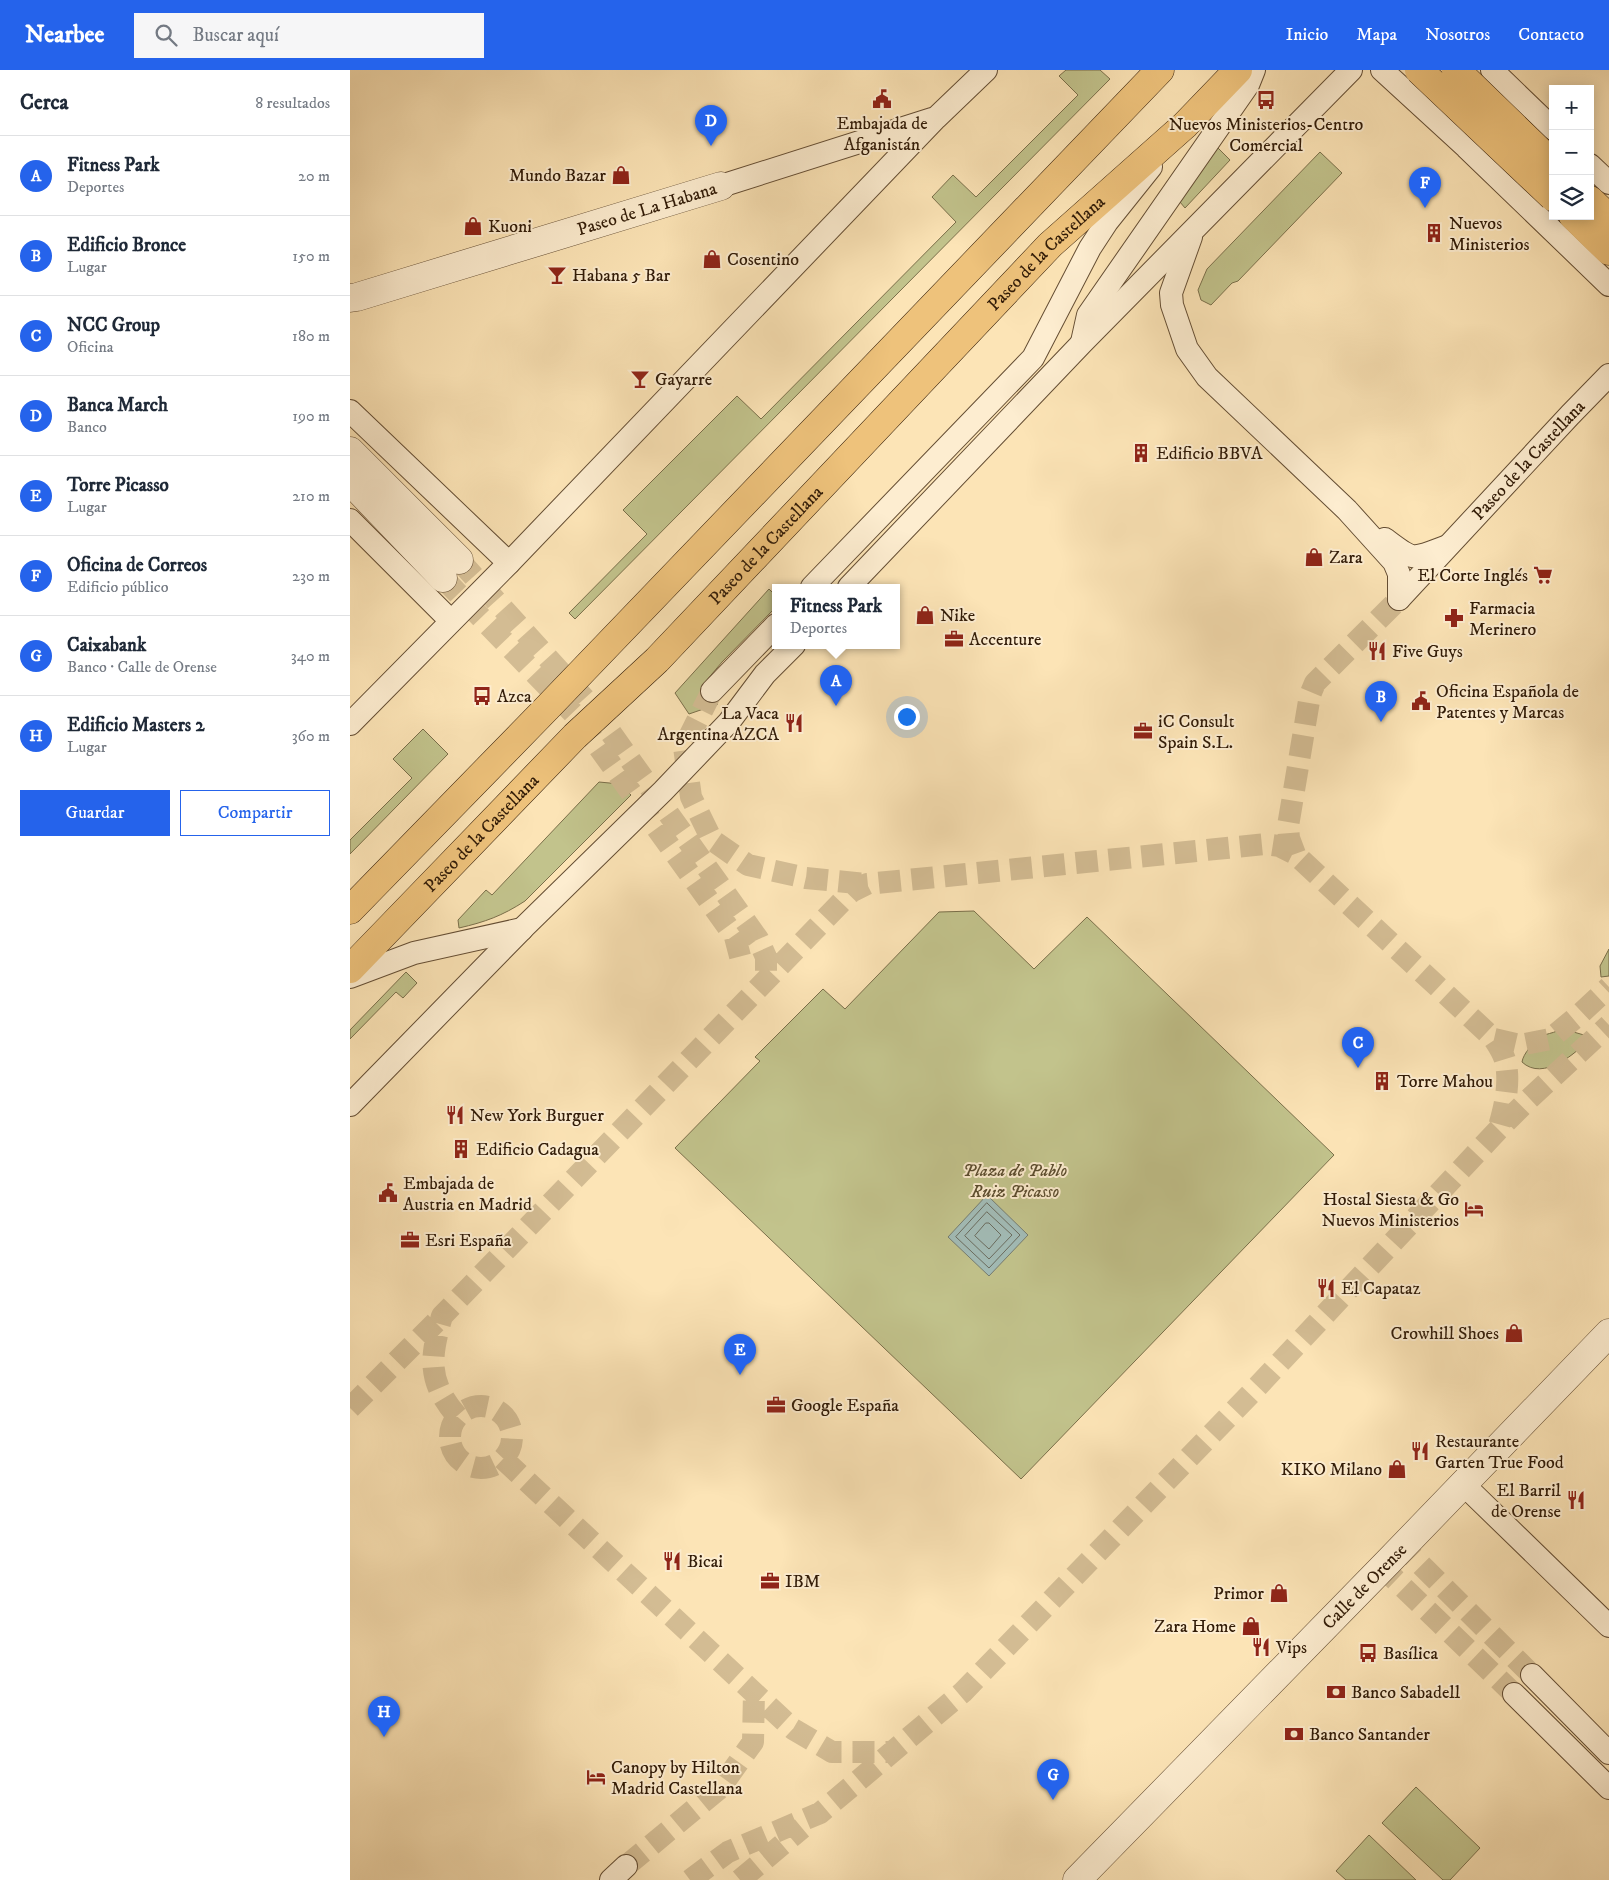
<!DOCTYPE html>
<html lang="es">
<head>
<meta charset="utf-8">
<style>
  :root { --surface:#fff; --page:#f6f6f7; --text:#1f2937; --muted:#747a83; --line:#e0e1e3; --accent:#2563eb }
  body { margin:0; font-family:"IM FELL DW Pica",serif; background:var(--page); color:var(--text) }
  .controls { position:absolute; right:15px; top:15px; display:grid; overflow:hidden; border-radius:0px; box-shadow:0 2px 12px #0003 }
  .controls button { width:45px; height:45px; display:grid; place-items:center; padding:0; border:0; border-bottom:1px solid var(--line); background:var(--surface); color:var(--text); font:25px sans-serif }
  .you { position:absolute; left:556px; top:646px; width:18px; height:18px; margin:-12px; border:4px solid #fff; border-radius:50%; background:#1a73e8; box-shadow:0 0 0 8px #1a73e833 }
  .badge { display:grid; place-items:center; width:32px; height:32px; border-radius:50%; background:var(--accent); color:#fff; font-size:16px; font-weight:700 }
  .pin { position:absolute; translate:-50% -41px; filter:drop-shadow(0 1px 2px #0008) }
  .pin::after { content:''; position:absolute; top:26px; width:18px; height:15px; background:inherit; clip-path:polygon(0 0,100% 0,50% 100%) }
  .popup { position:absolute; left:422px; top:514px; width:128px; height:65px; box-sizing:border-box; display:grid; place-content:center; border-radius:0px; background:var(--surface); filter:drop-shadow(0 1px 4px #0005); font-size:16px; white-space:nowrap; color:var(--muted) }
  .popup b { font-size:19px; color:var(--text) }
  .popup::after { content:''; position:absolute; left:50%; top:100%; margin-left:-10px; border:10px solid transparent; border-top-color:var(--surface) }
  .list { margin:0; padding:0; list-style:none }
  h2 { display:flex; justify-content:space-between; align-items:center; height:65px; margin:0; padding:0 20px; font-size:21px }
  h2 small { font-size:16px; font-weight:400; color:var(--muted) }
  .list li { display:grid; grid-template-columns:32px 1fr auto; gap:15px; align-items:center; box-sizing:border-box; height:80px; padding:0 20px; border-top:1px solid var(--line) }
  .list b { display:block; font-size:19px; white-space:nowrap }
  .list p { margin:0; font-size:16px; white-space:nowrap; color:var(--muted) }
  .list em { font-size:16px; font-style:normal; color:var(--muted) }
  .actions { display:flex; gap:10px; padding:15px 20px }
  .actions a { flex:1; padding:11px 0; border:1px solid var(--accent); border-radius:0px; text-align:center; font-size:18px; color:var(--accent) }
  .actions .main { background:var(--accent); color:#fff }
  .icon { flex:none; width:28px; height:28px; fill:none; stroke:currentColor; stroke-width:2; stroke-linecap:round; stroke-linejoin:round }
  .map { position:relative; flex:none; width:1259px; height:1810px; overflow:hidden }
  header { display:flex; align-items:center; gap:30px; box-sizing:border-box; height:70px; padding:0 25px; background:var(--accent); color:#fff }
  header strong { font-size:24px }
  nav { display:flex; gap:28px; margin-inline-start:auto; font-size:18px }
  .search { width:350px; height:45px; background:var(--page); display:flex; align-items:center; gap:12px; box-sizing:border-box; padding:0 18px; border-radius:0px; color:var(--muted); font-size:19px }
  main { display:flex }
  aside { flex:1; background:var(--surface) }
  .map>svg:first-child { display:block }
  .green { fill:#c2c38c; stroke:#7a6f4a }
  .water { fill:#a2bcb7; stroke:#757c71 }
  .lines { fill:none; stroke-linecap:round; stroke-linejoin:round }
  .shore { stroke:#6a6c5f; stroke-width:1 }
  .minor-tunnel { stroke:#d3bc93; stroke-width:22; stroke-dasharray:22 11; stroke-linecap:butt }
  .minor-casing { stroke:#644d33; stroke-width:24 }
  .tertiary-casing { stroke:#644d33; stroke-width:29 }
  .primary-casing { stroke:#311b07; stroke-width:29 }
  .trunk-casing { stroke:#311b07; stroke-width:29 }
  .minor { stroke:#fdedd0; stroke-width:22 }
  .tertiary { stroke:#fdedd0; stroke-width:28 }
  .primary { stroke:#eec27b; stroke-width:28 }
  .trunk { stroke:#eec27b; stroke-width:28 }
  .primary-bridge-casing { stroke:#311b07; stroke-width:29; stroke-linecap:butt }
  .primary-bridge { stroke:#eec27b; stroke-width:28 }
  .labels { text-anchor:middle; stroke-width:4; stroke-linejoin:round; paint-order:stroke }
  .poi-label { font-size:18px; fill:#311b07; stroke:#fdedd0; text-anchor:start }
  .street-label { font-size:18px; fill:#311b07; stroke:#fdedd0 }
  .park-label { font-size:18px; font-style:italic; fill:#5c4d2f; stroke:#fdedd0 }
</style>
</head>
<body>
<header>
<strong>Nearbee</strong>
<div class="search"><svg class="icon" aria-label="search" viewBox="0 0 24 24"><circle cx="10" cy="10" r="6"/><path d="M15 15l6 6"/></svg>Buscar aquí</div>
<nav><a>Inicio</a><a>Mapa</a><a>Nosotros</a><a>Contacto</a></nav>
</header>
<main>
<aside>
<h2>Cerca<small>8 resultados</small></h2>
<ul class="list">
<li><span class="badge">A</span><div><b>Fitness Park</b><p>Deportes</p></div><em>20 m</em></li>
<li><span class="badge">B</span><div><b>Edificio Bronce</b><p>Lugar</p></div><em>150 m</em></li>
<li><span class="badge">C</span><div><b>NCC Group</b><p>Oficina</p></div><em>180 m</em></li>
<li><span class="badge">D</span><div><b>Banca March</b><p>Banco</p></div><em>190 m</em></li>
<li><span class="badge">E</span><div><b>Torre Picasso</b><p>Lugar</p></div><em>210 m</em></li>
<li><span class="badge">F</span><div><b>Oficina de Correos</b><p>Edificio público</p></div><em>230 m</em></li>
<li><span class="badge">G</span><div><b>Caixabank</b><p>Banco · Calle de Orense</p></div><em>340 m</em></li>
<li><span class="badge">H</span><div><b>Edificio Masters 2</b><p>Lugar</p></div><em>360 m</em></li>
</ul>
<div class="actions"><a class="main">Guardar</a><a>Compartir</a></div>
</aside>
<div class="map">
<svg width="1259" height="1810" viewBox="0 0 1259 1810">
  <rect width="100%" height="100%" fill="#fce4b6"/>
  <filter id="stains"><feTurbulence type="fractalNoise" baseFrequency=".004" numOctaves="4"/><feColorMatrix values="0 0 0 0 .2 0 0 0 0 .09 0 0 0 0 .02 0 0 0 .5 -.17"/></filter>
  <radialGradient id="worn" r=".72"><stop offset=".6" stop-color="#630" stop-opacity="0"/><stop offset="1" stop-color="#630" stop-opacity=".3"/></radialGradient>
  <path class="green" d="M 716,0 L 750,0 L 760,9 L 225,549 L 219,543 L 297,464 L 273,440 L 387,326 L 411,349 L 606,152 L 582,127 L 603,105 L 626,127 L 728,25 L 709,6 Z
    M 867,77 L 880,90 L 835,138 L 830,132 L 841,110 Z
    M 970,82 L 992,103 L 888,211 L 882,213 L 861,235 L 851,230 L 848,220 L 857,199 Z
    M 419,519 L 426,526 L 426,537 L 372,592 L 351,617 L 368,634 L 339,644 L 325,623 Z
    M 73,659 L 98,684 L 0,784 L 0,770 L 62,708 L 43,689 Z
    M 249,712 L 270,714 L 281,725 L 175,831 C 152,846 135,852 109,858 L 108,850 L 136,820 L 142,825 Z
    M 624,841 L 684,899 L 737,847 L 984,1085 L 671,1409 L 325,1078 L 410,991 L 405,987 L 473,919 L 495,939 L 589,842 Z
    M 1259,879 L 1259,906 L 1251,907 L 1250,896 Z
    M 56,902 L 67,913 L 53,928 L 46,922 L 0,969 L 0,960 Z
    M 1207,961 L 1220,961 L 1241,967 C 1227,983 1193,1012 1172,992 C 1173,984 1184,971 1192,966 C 1196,964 1203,963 1207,961 Z
    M 1066,1717 L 1130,1778 L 1100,1810 L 1093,1810 L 1032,1753 Z
    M 1019,1765 L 1066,1810 L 996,1810 L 986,1801 Z"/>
  <path class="water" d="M 637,1125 L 678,1165 L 639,1206 L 598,1167 Z"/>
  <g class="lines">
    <path class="shore" d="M 637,1133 L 670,1165 L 639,1198 L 606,1167 Z
      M 637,1142 L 662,1165 L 639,1189 L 615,1166 Z
      M 636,1153 L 639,1153 L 651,1165 L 639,1179 L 625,1166 Z"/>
    <path class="minor-tunnel" d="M 109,490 L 243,638 L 408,869 L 416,887 L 416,912
      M 93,508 L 227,647 L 385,867 L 391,890
      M 362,621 L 334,677 L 341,727 L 362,770 L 398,795 L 456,808 L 517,814
      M 945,784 L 939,768 L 938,756 L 960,625 L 965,613 L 1049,529
      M 1144,969 L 1170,975 L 1200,969 L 1230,944 L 1259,917
      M100 1367a31 31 0 1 1 62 0a31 31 0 1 1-62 0Z
      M 0,1338 L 91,1247
      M 107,1346 C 77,1311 80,1288 92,1246 L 501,822 L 517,814 L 916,774 L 929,776 L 945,784 L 1144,969 C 1148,975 1153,983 1155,990 C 1161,1013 1154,1039 1148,1060
      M 153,1389 L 443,1659 L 482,1682 L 542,1682
      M 1048,1472 L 1182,1605
      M 1030,1495 L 1164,1624
      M 276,1796 L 370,1718 L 403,1672 L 404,1622
      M 340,1810 L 378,1782 L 470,1743 L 613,1622 L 908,1316 L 1148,1060 L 1179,1029 L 1259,955
      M 390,1810 L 452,1758"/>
    <g class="minor-casing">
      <g id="minor">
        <path d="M 1032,0 L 1116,77 L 1259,215"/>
        <path d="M 1142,0 L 1203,59"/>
        <path d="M 1240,95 L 1259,113"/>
        <path d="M 371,116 L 582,49"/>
        <path d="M 841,167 L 821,223 L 822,235 L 837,279 L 857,307 L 997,440 L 1044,492 L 1049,504 L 1049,529"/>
        <path d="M 732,272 L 738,245 L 898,15 L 904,0"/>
        <path d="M 0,341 L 159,493"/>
        <path d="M 0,450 L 101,551"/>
        <path d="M 1035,469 C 1064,491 1061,490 1095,477"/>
        <path d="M 462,517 L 683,288 L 740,178 L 757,152 L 801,97"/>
        <path d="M 499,517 L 732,273 L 1001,0"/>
        <path id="s1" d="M 1049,529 L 1220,345 L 1259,305"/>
        <path d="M 362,621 L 426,555"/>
        <path d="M 0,654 L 159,493 L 586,48 L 636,0"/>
        <path d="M 0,907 L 64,883 L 172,859"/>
        <path d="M 0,1035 L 172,859 L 313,721 L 379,652 L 415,604 L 444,575"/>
        <path d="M 1113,1414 L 1259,1556"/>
        <path d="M 1182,1605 L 1259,1683"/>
        <path d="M 1164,1624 L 1259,1718"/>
        <path d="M 261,1810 L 276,1796"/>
      </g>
    </g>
    <g class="tertiary-casing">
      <g id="tertiary">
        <path id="s2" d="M 0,228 L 7,227 L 371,116"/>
        <path d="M 0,381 L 109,490"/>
        <path d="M 0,411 L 93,508"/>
        <path id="s3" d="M 727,1810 L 1038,1492 L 1259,1263"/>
      </g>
    </g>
    <g class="primary-casing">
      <path id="primary" d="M 1240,130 L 1259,148
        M 1223,146 L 1259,181"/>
    </g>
    <g class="trunk-casing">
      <g id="trunk">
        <path d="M 0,840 L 197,638 L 810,0"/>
        <path id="s4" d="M 0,899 L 225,666 L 307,590 L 700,175 L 835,55 L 888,0"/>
      </g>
    </g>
    <use href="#minor" class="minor"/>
    <use href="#tertiary" class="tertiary"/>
    <use href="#primary" class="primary"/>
    <use href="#trunk" class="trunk"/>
    <g class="primary-bridge-casing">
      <path id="primary-bridge" d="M 1069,0 L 1203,127
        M 1106,0 L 1203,94"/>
    </g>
    <use href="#primary-bridge" class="primary-bridge"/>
  </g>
  <defs>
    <g id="civic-bare" transform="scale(1.5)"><path d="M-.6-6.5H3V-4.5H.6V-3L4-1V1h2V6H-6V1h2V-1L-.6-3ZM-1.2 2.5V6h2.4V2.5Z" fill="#8f2418" stroke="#fdedd0" stroke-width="2.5" paint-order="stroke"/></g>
    <g id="bus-bare" transform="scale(1.5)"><path d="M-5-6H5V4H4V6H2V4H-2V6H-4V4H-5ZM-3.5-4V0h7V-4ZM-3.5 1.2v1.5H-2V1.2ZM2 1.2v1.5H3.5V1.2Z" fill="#8f2418" stroke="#fdedd0" stroke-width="2.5" paint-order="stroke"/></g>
    <g id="shop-bare" transform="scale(1.5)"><path d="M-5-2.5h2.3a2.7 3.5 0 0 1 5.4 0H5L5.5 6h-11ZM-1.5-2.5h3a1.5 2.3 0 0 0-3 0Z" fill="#8f2418" stroke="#fdedd0" stroke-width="2.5" paint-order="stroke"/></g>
    <g id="building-bare" transform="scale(1.5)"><path d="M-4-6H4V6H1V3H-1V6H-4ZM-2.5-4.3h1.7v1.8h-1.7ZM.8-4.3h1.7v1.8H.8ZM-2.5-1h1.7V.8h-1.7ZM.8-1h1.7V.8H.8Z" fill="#8f2418" stroke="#fdedd0" stroke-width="2.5" paint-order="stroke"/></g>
    <g id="bar-bare" transform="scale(1.5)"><path d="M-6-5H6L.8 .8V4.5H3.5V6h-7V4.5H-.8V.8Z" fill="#8f2418" stroke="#fdedd0" stroke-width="2.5" paint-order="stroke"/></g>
    <g id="supermarket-bare" transform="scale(1.5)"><path d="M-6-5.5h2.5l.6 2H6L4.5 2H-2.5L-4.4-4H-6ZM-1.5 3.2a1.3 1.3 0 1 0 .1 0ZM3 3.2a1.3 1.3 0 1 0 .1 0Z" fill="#8f2418" stroke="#fdedd0" stroke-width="2.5" paint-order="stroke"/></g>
    <g id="pharmacy-bare" transform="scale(1.5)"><path d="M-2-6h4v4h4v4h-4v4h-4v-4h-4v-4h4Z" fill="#8f2418" stroke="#fdedd0" stroke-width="2.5" paint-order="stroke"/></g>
    <g id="office-bare" transform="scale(1.5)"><path d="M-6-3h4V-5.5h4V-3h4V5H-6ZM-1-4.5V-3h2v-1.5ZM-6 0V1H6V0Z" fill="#8f2418" stroke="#fdedd0" stroke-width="2.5" paint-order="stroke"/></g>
    <g id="restaurant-bare" transform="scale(1.5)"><path d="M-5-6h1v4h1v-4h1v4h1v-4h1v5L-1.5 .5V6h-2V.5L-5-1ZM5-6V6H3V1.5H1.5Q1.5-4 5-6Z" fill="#8f2418" stroke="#fdedd0" stroke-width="2.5" paint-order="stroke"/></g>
    <g id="hotel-bare" transform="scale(1.5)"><path d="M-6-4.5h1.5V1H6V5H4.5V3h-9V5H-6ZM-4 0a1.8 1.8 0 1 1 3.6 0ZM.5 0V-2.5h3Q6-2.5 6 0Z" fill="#8f2418" stroke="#fdedd0" stroke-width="2.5" paint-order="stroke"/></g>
    <g id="bank-bare" transform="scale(1.5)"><path d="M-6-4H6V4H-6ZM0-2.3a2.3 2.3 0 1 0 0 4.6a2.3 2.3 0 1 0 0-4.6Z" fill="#8f2418" stroke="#fdedd0" stroke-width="2.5" paint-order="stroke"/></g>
  </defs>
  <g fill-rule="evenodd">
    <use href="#civic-bare" x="532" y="29"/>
    <use href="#bus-bare" x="916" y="30"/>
    <use href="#shop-bare" x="271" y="105"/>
    <use href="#shop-bare" x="123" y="156"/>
    <use href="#building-bare" x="1084" y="163"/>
    <use href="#shop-bare" x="362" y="189"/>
    <use href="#bar-bare" x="207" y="205"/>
    <use href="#bar-bare" x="290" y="309"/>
    <use href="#building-bare" x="791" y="383"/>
    <use href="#shop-bare" x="964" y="487"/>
    <use href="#supermarket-bare" x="1193" y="505"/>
    <use href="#shop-bare" x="575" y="545"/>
    <use href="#pharmacy-bare" x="1104" y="548"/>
    <use href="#office-bare" x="604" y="569"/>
    <use href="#restaurant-bare" x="1027" y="581"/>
    <use href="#bus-bare" x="132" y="626"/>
    <use href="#civic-bare" x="1071" y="631"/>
    <use href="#restaurant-bare" x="444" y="653"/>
    <use href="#office-bare" x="793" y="661"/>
    <use href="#building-bare" x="1032" y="1011"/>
    <use href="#restaurant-bare" x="105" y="1045"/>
    <use href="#building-bare" x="111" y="1079"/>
    <use href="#civic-bare" x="38" y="1123"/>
    <use href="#hotel-bare" x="1124" y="1139"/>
    <use href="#office-bare" x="60" y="1170"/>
    <use href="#restaurant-bare" x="976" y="1218"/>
    <use href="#shop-bare" x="1164" y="1263"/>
    <use href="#office-bare" x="426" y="1335"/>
    <use href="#restaurant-bare" x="1070" y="1381"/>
    <use href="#shop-bare" x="1047" y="1399"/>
    <use href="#restaurant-bare" x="1226" y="1430"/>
    <use href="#restaurant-bare" x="322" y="1491"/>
    <use href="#office-bare" x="420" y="1511"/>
    <use href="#shop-bare" x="929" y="1523"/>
    <use href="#shop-bare" x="901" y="1556"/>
    <use href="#restaurant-bare" x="911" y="1577"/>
    <use href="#bus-bare" x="1018" y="1583"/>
    <use href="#bank-bare" x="986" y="1622"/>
    <use href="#bank-bare" x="944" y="1664"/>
    <use href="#hotel-bare" x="246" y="1707"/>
  </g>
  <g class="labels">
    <g class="poi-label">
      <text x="532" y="59" text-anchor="middle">Embajada de<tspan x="532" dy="21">Afganistán</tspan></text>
      <text x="916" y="60" text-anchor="middle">Nuevos Ministerios-Centro<tspan x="916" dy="21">Comercial</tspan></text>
      <text x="256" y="111" text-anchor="end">Mundo Bazar</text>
      <text x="1099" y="159">Nuevos<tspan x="1099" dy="21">Ministerios</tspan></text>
      <text x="138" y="162">Kuoni</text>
      <text x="377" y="195">Cosentino</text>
      <text x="222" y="211">Habana 5 Bar</text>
      <text x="305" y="315">Gayarre</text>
      <text x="806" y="389">Edificio BBVA</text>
      <text x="979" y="493">Zara</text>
      <text x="1178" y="511" text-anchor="end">El Corte Inglés</text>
      <text x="1119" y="544">Farmacia<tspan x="1119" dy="21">Merinero</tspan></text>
      <text x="590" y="551">Nike</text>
      <text x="619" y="575">Accenture</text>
      <text x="1042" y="587">Five Guys</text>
      <text x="1086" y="627">Oficina Española de<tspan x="1086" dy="21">Patentes y Marcas</tspan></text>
      <text x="147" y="632">Azca</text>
      <text x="429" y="649" text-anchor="end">La Vaca<tspan x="429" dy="21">Argentina AZCA</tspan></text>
      <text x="808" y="657">iC Consult<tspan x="808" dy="21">Spain S.L.</tspan></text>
      <text x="1047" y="1017">Torre Mahou</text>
      <text x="120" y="1051">New York Burguer</text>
      <text x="126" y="1085">Edificio Cadagua</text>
      <text x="53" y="1119">Embajada de<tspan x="53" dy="21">Austria en Madrid</tspan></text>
      <text x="1109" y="1135" text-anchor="end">Hostal Siesta &amp; Go<tspan x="1109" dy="21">Nuevos Ministerios</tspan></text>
      <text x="75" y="1176">Esri España</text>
      <text x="991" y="1224">El Capataz</text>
      <text x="1149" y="1269" text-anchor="end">Crowhill Shoes</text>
      <text x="441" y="1341">Google España</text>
      <text x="1085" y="1377">Restaurante<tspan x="1085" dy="21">Garten True Food</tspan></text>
      <text x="1032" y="1405" text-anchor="end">KIKO Milano</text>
      <text x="1211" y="1426" text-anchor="end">El Barril<tspan x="1211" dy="21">de Orense</tspan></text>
      <text x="337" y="1497">Bicai</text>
      <text x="435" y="1517">IBM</text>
      <text x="914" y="1529" text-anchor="end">Primor</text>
      <text x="886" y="1562" text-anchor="end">Zara Home</text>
      <text x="926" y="1583">Vips</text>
      <text x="1033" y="1589">Basílica</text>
      <text x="1001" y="1628">Banco Sabadell</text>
      <text x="959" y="1670">Banco Santander</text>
      <text x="261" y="1703">Canopy by Hilton<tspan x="261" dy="21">Madrid Castellana</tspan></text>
    </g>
    <g class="street-label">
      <text dy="6" stroke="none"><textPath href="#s2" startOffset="310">Paseo de La Habana</textPath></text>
      <text dy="6" stroke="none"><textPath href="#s4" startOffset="999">Paseo de la Castellana</textPath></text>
      <text dy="6" stroke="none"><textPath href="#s1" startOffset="190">Paseo de la Castellana</textPath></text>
      <text dy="6" stroke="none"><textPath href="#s4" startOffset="594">Paseo de la Castellana</textPath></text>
      <text dy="6" stroke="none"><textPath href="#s4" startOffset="189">Paseo de la Castellana</textPath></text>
      <text dy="6" stroke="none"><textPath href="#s3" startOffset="411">Calle de Orense</textPath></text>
    </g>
    <g class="park-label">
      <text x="665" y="1106">Plaza de Pablo<tspan x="665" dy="21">Ruiz Picasso</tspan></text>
    </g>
  </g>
  <rect width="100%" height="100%" filter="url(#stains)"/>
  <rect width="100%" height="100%" fill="url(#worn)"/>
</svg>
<div class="controls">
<button>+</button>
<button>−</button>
<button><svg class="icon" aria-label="layers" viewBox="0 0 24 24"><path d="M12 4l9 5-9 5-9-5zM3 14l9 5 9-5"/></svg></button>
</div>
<div class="you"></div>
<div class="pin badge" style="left:486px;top:636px">A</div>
<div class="popup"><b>Fitness Park</b>Deportes</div>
<div class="pin badge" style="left:1031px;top:652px">B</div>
<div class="pin badge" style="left:1008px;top:998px">C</div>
<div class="pin badge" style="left:361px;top:76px">D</div>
<div class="pin badge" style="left:390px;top:1305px">E</div>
<div class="pin badge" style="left:1075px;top:138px">F</div>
<div class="pin badge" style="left:703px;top:1730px">G</div>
<div class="pin badge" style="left:34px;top:1667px">H</div>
</div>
</main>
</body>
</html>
